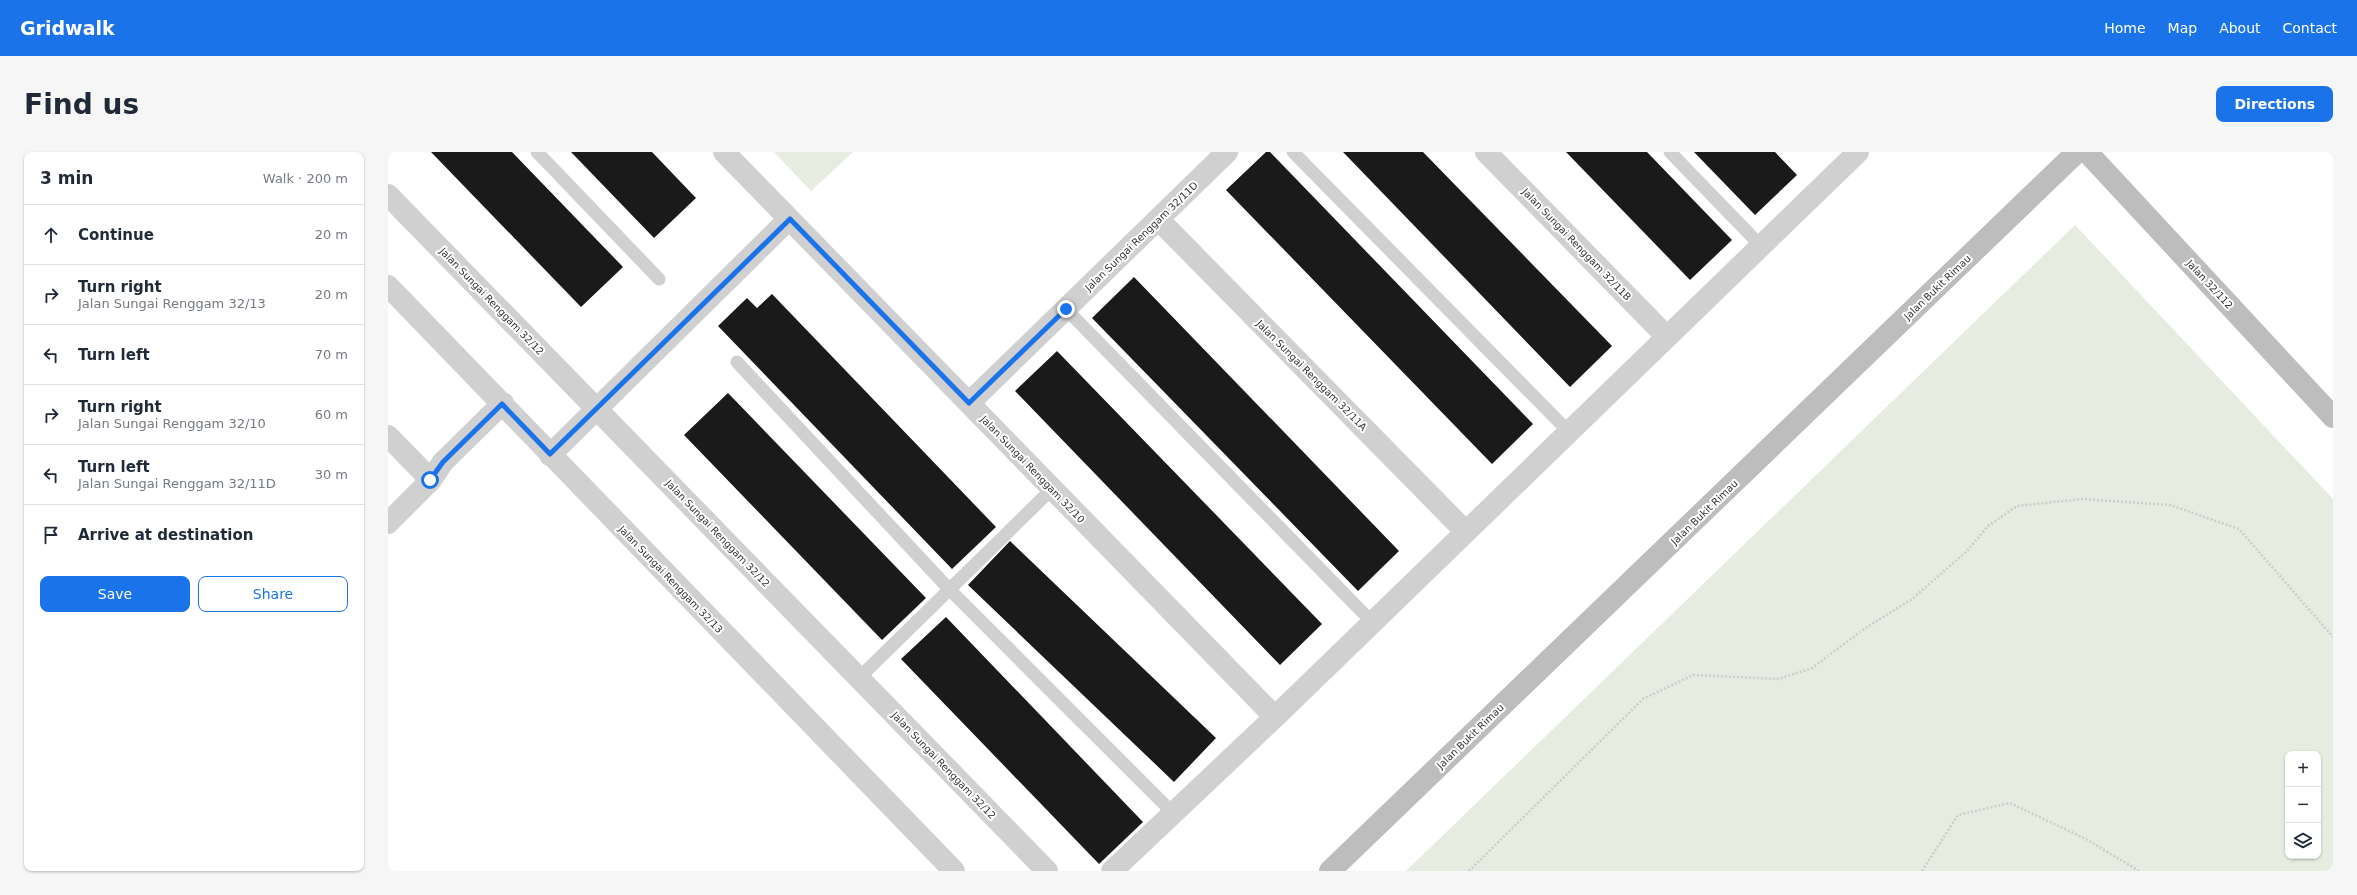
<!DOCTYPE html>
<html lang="en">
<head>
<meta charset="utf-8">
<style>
  :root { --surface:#fff; --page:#f6f6f7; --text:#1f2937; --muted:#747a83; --line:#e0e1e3; --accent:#1a73e8 }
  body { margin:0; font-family:"DejaVu Sans",sans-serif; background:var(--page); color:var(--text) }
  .controls { position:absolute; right:12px; bottom:12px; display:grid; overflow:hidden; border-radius:8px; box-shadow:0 1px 3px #0004 }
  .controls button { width:36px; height:36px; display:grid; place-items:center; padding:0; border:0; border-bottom:1px solid var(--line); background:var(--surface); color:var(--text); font:20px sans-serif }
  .stop { position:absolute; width:12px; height:12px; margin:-9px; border:3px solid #1a73e8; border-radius:50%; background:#fff }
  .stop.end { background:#1a73e8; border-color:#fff; box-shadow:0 1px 4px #0008 }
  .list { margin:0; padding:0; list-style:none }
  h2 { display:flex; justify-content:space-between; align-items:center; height:52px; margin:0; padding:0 16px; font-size:17px }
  h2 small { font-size:13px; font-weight:400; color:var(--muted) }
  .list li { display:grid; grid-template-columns:26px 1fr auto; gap:12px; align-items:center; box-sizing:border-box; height:60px; padding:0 16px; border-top:1px solid var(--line) }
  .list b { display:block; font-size:15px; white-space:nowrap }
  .list p { margin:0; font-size:13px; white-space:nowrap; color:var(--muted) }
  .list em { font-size:13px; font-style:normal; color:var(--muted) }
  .actions { display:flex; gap:8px; padding:12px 16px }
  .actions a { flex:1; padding:9px 0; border:1px solid var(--accent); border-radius:8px; text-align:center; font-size:14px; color:var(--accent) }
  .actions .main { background:var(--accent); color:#fff }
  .icon { flex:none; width:22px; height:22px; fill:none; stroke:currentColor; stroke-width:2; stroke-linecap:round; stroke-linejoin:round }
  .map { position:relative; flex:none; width:1945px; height:719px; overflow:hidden; border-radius:8px }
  header { display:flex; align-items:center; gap:24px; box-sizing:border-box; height:56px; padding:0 20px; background:var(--accent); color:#fff }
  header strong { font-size:19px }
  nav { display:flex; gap:22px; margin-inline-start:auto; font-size:14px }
  .intro { display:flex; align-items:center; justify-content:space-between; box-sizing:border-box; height:96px; padding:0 24px }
  h1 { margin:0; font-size:28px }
  .button { padding:10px 18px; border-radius:8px; background:var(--accent); color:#fff; font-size:14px; font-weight:700 }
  main { display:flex; gap:24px; padding:0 24px }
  aside { flex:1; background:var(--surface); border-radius:8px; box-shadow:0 1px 3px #0004 }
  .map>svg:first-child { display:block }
  .green { fill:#e6ecdf; fill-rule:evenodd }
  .building { fill:#1a1a1a }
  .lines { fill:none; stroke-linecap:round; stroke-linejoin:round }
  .path { stroke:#cdcdcd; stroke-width:2.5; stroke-dasharray:2 2; stroke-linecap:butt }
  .lane { stroke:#d0d0d0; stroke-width:13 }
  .street { stroke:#d0d0d0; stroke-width:22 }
  .secondary { stroke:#bdbdbd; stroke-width:22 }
  .route { stroke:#1a73e8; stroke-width:5 }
  .labels { text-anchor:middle; stroke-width:4; stroke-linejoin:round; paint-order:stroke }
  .street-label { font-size:10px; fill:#333; stroke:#fff }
</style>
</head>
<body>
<header>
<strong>Gridwalk</strong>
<nav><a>Home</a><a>Map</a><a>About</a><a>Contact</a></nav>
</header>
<div class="intro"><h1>Find us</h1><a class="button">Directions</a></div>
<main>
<aside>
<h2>3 min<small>Walk · 200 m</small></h2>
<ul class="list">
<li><svg class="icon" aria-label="ahead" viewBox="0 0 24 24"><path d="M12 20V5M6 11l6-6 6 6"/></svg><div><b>Continue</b></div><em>20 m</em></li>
<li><svg class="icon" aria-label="right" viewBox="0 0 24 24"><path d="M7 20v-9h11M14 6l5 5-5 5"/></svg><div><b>Turn right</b><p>Jalan Sungai Renggam 32/13</p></div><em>20 m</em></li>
<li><svg class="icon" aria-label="left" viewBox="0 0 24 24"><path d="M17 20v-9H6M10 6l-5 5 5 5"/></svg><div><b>Turn left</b></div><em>70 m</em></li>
<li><svg class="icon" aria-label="right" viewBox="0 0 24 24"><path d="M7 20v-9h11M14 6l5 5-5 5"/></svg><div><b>Turn right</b><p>Jalan Sungai Renggam 32/10</p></div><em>60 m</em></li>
<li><svg class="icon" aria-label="left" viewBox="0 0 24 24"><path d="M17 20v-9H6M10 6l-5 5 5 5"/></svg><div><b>Turn left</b><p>Jalan Sungai Renggam 32/11D</p></div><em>30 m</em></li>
<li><svg class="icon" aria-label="arrive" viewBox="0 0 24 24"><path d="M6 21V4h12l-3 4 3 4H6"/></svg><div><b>Arrive at destination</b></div></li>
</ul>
<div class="actions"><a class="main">Save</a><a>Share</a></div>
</aside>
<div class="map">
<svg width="1945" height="719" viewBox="0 0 1945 719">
  <rect width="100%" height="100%" fill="#fff"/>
  <path class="green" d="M 386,0 L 465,0 L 423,39 Z
    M 1687,73 L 1945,347 L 1945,719 L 1018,719 ZM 1900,602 L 1930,602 L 1930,704 L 1900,704 Z"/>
  <path class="building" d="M 43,0 L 124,0 L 235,115 L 193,155 Z
    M 183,0 L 264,0 L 308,46 L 266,86 Z
    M 878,0 L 882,0 L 1145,272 L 1104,312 L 838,38 Z
    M 955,0 L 1035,0 L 1224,194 L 1182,235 Z
    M 1178,0 L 1259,0 L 1344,88 L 1302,128 Z
    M 1306,0 L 1387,0 L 1409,23 L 1367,63 Z
    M 746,125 L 1011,399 L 970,439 L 704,166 Z
    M 384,142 L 608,375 L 564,417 L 330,174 L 359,146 L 369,156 Z
    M 669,199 L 934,472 L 892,513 L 627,239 Z
    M 340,241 L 538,446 L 494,488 L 296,283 Z
    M 622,389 L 828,586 L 786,630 L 580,433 Z
    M 558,465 L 755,670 L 711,712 L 513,507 Z"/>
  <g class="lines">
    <path class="path" d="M 1081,719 L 1255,547 L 1305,523 L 1391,527 L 1424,516 L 1476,477 L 1524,447 L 1579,399 L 1600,374 L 1629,354 L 1694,347 L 1782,353 L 1851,377 L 1945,485
      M 1534,719 L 1570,663 L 1622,651 L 1698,687 L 1751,719"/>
    <path class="lane" d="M 149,0 L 271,127
      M 905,0 L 1181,280
      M 1282,0 L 1373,94
      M 678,157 L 984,470
      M 349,210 L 562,438 L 784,660
      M 471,526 L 664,337"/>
    <path class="street" d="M 336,0 L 887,565
      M 1098,0 L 1279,185
      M 0,43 L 659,719
      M 771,68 L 1077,379
      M 0,134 L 566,719
      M 581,251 L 839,0
      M 0,284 L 43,328
      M 162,303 L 401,67
      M 0,371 L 43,328 L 55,310 L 115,251
      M 724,719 L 887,565 L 1470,0"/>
    <path class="secondary" d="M 1699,0 L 1945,265
      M 942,719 L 1689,0"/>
  </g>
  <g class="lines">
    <path class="route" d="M 42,328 L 55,310 L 114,252 L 162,302 L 402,67 L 581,251 L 678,157"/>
  </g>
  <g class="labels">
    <g class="street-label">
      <text transform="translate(753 84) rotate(-44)" y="4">Jalan Sungai Renggam 32/11D</text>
      <text transform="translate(1189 92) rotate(46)" y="4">Jalan Sungai Renggam 32/11B</text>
      <text transform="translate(1822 132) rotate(47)" y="4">Jalan 32/112</text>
      <text transform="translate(1549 135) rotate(-44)" y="4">Jalan Bukit Rimau</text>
      <text transform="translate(104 149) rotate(46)" y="4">Jalan Sungai Renggam 32/12</text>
      <text transform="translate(924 223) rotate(45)" y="4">Jalan Sungai Renggam 32/11A</text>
      <text transform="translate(645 317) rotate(46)" y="4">Jalan Sungai Renggam 32/10</text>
      <text transform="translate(1316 360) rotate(-44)" y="4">Jalan Bukit Rimau</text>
      <text transform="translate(330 381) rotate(46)" y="4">Jalan Sungai Renggam 32/12</text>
      <text transform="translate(283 427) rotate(46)" y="4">Jalan Sungai Renggam 32/13</text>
      <text transform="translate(1082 584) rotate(-44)" y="4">Jalan Bukit Rimau</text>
      <text transform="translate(556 613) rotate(46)" y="4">Jalan Sungai Renggam 32/12</text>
    </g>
  </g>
</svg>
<div class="controls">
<button>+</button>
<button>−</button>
<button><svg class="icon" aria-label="layers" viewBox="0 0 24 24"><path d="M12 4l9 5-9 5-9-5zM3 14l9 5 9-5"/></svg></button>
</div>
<div class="stop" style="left:42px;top:328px"></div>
<div class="stop end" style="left:678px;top:157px"></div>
</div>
</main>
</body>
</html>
